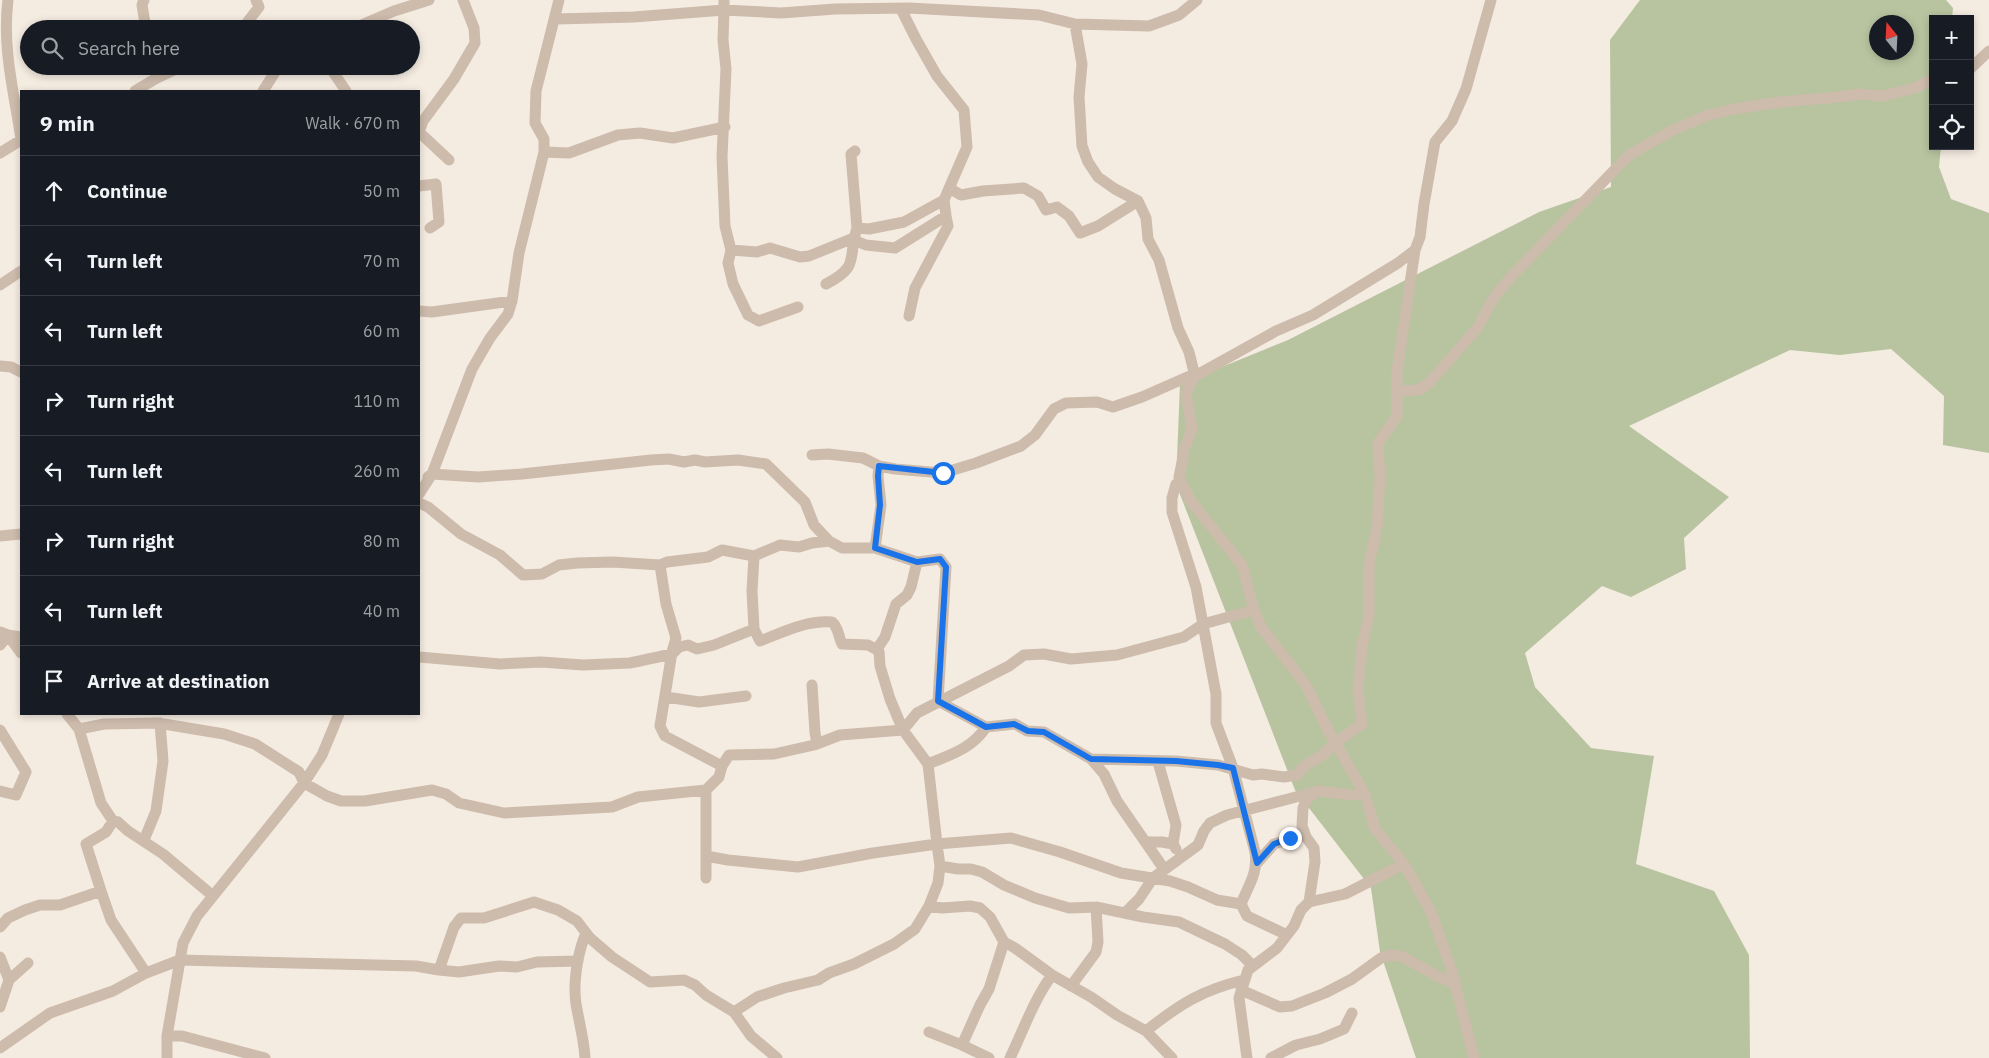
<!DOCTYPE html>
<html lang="en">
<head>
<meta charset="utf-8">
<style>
  :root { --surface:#171b24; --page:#242831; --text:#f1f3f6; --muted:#9ea1a6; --line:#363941 }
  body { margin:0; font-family:"IBM Plex Sans",sans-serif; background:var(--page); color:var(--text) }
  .controls { position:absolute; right:15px; top:15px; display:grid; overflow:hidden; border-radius:0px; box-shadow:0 2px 8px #0003 }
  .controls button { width:45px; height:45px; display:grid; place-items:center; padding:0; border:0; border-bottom:1px solid var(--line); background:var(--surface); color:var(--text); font:25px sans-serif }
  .compass { position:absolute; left:1869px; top:15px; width:45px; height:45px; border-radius:50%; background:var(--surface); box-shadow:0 2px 8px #0003; rotate:342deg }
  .stop { position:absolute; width:15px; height:15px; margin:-11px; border:4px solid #1a73e8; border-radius:50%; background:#fff }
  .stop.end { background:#1a73e8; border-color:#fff; box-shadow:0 1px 5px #0008 }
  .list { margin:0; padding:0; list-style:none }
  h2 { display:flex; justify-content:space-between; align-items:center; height:65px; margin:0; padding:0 20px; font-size:21px }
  h2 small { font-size:16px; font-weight:400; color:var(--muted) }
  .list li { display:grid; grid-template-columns:32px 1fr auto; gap:15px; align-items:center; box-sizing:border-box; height:70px; padding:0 20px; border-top:1px solid var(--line) }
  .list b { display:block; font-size:19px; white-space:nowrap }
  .list em { font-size:16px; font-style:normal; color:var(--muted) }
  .icon { flex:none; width:28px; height:28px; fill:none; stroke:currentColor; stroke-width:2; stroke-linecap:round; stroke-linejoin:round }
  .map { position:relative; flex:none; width:1989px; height:1058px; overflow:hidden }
  .search { position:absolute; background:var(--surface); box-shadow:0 2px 8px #0003; left:20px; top:20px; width:400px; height:55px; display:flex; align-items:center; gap:12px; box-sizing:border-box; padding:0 18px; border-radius:28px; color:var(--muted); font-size:19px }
  .panel { position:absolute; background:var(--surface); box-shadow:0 2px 8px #0003; left:20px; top:90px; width:400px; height:625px; border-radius:0px }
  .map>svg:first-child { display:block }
  .green { fill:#b8c4a0; fill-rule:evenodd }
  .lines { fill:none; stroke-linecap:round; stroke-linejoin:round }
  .minor { stroke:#cdbbac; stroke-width:11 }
  .route { stroke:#1a73e8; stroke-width:6 }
</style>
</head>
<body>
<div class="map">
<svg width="1989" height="1058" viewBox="0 0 1989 1058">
  <rect width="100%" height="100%" fill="#f4ebe1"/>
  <path class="green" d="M 1640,0 L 1946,0 L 1953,8 L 1952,19 L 1933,19 L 1933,146 L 1941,146 L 1939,167 L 1951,199 L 1989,213 L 1989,453 L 1943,445 L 1944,396 L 1891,349 L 1840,355 L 1790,350 L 1629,426 L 1729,497 L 1684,538 L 1686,569 L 1631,597 L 1602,586 L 1525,653 L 1535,687 L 1591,748 L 1654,756 L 1636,864 L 1714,891 L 1749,955 L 1750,1058 L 1416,1058 L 1380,952 L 1371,888 L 1295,790 L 1176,484 L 1180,384 L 1288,340 L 1539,212 L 1611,187 L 1610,40 ZM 1876,22 L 1906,22 L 1906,52 L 1876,52 Z"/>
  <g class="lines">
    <path class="minor" d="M 8,0 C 2,48 14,92 21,139
      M 144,0 L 142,5 L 146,29
      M 555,19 L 634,17 L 724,10 L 724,0
      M 1075,24 L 1082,64 L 1079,97 L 1082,146 L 1088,162 L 1098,177 L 1115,189 L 1138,201 L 1146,218 L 1148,239 L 1159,260 L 1178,328 L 1189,352 L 1195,376 L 1186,393 L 1192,429 L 1185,447 L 1179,477 L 1190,500 L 1242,565 L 1254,610 L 1261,627 L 1306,685 L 1329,732 L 1365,794 L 1375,829 L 1404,864 L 1431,912 L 1451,968 L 1474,1058
      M 242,29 L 259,7 L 256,0
      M 352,29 L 394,11 L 429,0
      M 204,66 L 223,66
      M 241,66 L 255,69 L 277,69
      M 329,66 L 346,91
      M 1970,69 L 1989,51
      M 135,91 L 155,79 L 182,66
      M 263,91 L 277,69 L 281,67
      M 855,151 L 851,154 L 857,228
      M 544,152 L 569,153 L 618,135 L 640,133 L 673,138 L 725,127
      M 0,153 L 21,140
      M 449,160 L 419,132 L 423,121 L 454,79 L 475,43 L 474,28 L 463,0
      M 419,186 L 436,184 L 439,222 L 430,228
      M 949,188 L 961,195 L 983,191 L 1024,188 L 1038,196 L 1046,210 L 1057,207 L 1069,216 L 1080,233 L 1098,226 L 1138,201
      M 731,250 L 757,252 L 770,248 L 800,257 L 809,256 L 851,239 L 866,245 L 895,248 L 946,216 L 944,200
      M 826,284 C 861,266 847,258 857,228 L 869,229 L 904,222 L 944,200 L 967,147 L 964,110 L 937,76 L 916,39 L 901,9
      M 0,285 L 21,271
      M 798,307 L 759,321 L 748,315 L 733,284 L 728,263 L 731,250 L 725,226 L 722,157 L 726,69 L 723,40 L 724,10 L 781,13 L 835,9 L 909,8 L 1039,15 L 1075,24 L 1149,26 L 1179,15 L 1197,0
      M 419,311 L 432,312 L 512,301
      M 909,316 L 915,288 L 948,226 L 946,216
      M 0,366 L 11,367 L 21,372
      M 1396,391 L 1419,390 L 1430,382 L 1478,327 L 1492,300 L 1510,278 L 1629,155 L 1673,130 L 1708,115 L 1734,109 L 1780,102 L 1840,97 L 1858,94 L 1882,96 L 1915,88 L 1933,79
      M 812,455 L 828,454 L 863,458 L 879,466 L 895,469 L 943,473 L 976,463 L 1021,446 L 1035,435 L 1054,409 L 1066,403 L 1097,402 L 1113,407 L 1142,397 L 1192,375 L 1195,376 L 1276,331 L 1313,315 L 1398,263 L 1415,250 L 1420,237 L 1424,204 L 1435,142 L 1452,121 L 1466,89 L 1491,0
      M 428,477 L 432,474 L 478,477 L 522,474 L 651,460 L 669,459 L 684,462 L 695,460 L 705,462 L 738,460 L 766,464 L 805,502 L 814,525 L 829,541
      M 419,494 L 432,474 L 472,369 L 490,338 L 508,314 L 512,301 L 519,253 L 544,152 L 544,139 L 535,123 L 536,91 L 559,0
      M 419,503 L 428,507 L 461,534 L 500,555 L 523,575 L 542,574 L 559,565 L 577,563 L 613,562 L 660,565 L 666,604 L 676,638 L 672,652 L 660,726 L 665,736 L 722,766
      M 0,536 L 21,534
      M 875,548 L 881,505 L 878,476 L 879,466
      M 754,556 L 752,591 L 754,629
      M 660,565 L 667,562 L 708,557 L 722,550 L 754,556 L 780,545 L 799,547 L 812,543 L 829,541 L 842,548 L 875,548 L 917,562 L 940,559 L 946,567 L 938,701 L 986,727 L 1015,724 L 1027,731 L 1044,732 L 1091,759 L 1176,761 L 1218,765 L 1253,775 L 1262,774 L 1284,777 L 1297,775 L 1304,766 L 1324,754 L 1335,743 L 1362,724 L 1358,689 L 1362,647 L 1369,615 L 1369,564 L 1377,528 L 1380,478 L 1378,443 L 1397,416 L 1397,371 L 1415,250
      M 0,632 L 8,635 L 21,653
      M 0,645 L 8,635 L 21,637
      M 877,649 L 885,637 L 896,604 L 907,595 L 911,587 L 917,562
      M 419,657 L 500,664 L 541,662 L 583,665 L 630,663 L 672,654 L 679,647 L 688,645 L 697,649 L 714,645 L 754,629 L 760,641 C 783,632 807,620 832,622 C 839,628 838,636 842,644 L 868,645 L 879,651 L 880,666 L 890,699 L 903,730 L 928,764 L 937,844 L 1011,838 L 1060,852 L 1121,873 L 1170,881 L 1188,887 L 1217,900 L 1241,904 C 1249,884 1258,874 1255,852 L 1233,768 L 1216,723 L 1216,694 L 1196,587 L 1172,512 L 1172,498 L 1176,484
      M 812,685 L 815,733 L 817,743
      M 666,697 L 699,702 L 746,696
      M 67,714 L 79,729 L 101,803 L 113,821 L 118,822 L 128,831 L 163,854 L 213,896
      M 79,729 L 104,724 L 158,723 L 224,734 L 255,744 L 299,772 L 304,783 L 327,796 L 341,801 L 365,801 L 432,790 L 446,794 L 459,803 L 504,813 L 612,807 L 638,797 L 706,790 L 719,777 L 722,766 L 729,755 L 774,754 L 814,745 L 840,735 L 903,730 L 917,713 L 1009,666 L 1024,655 L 1044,654 L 1071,659 L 1117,655 L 1184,637 L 1203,624 L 1254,610
      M 0,730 L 26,772 L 16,795 L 0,791
      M 1091,759 L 1104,774 L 1117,801 L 1164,869
      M 1158,762 L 1176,825 L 1173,844
      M 928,764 C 950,755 973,748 986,727
      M 144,840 L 156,811 L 163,761 L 160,723
      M 1146,842 L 1162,842 L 1173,844 L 1176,849
      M 706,856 L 728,860 L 798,867 L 873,853 L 937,844 L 940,866 L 938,883 L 929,906 L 915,929 L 894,944 L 854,964 L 829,973 L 818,980 L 784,988 L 757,997 L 734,1012
      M 1257,863 L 1274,844 L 1305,834
      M 940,866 L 958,869 L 971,869 L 982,872 L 1004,885 L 1035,898 L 1069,908 L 1096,907 L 1143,917 L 1179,922 L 1225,944 L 1242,955 L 1253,966
      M 706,878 L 706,790
      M 101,891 L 86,844 L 106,832 L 113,821
      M 1309,902 L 1345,894 L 1404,864
      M 1241,904 L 1247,916 L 1287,935
      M 929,906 L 942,908 L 970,906 L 980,908 L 990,917 L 1004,942 L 1015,948 L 1052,975 L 1091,997 L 1117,1015 L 1146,1031 L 1172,1058
      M 1125,913 L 1139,899 L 1153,878 L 1198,845 L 1204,831 L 1210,823 L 1227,815 L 1319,791 L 1351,795 L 1365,794
      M 0,927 L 8,918 L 25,910 L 40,905 L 60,905 L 101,891 L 111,920 L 146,973
      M 0,957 L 9,980
      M 439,970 L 459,972 L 499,966 L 517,967 L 537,962 L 578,961
      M 1071,986 L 1096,952 L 1098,942 L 1096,907
      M 1241,990 L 1280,1007 L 1292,1006 L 1325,993 L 1352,979 L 1381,958 L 1391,955 L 1401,956 L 1439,977 L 1455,983
      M 0,1007 L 9,980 L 28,963
      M 1146,1031 C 1180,1004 1202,990 1244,980
      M 929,1032 L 962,1045 L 980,1005 L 989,989 L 1004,942
      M 167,1036 L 182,1036 L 265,1058
      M 962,1045 L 989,1058
      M 0,1048 L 50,1013 L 113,991 L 146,973 L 180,960 L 416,966 L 439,970 L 454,927 L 461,918 L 484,918 L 534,902 L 558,910 L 577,921 L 590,938 L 612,957 L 650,982 L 684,980 L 695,985 L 706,995 L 734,1012 L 751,1036 L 777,1058
      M 167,1058 L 167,1036 L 183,943 L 197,916 L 304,783 L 322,755 L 339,714
      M 585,1058 C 584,1039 579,1022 576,1004 C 573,984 577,957 584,938 L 590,938
      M 1010,1058 C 1024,1029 1033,1001 1052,975
      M 1247,1058 L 1239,998 L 1248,970 L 1277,948 L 1294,926 L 1301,910 L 1309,902 L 1315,862 L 1314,848 L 1306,837 L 1302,826 L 1303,808 L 1307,798 L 1319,791
      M 1271,1058 L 1296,1045 L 1320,1039 L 1344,1029 L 1352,1013"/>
  </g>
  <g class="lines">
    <path class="route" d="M 943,473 L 879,466 L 878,476 L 880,505 L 875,548 L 917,562 L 940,559 L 946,567 L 938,701 L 986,727 L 1014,724 L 1028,731 L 1044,732 L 1091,759 L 1176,761 L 1218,765 L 1233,768 L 1257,863 L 1274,844 L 1290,838"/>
  </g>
</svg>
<div class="controls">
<button>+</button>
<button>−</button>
<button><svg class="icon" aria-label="locate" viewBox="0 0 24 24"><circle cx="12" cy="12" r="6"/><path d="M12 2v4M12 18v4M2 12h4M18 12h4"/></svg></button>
</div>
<svg class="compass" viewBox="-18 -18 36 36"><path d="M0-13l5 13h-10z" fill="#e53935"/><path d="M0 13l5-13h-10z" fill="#9ea1a6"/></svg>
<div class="stop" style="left:943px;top:473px"></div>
<div class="stop end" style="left:1290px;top:838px"></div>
<div class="search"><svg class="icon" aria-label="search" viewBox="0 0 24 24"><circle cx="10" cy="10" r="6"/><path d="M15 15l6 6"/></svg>Search here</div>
<section class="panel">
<h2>9 min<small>Walk · 670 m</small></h2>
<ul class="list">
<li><svg class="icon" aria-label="ahead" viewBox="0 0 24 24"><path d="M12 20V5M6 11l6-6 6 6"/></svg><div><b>Continue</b></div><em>50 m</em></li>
<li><svg class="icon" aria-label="left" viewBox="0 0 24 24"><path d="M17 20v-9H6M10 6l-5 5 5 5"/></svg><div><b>Turn left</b></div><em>70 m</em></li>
<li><svg class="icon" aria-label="left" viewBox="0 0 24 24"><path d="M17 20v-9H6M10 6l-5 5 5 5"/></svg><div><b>Turn left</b></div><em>60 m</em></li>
<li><svg class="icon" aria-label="right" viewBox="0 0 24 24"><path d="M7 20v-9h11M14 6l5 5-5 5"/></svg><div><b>Turn right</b></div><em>110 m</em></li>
<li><svg class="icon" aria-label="left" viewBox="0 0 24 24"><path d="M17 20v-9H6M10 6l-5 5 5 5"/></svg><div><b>Turn left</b></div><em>260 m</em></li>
<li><svg class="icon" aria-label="right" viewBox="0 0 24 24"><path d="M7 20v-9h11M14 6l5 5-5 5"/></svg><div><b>Turn right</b></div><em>80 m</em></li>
<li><svg class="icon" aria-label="left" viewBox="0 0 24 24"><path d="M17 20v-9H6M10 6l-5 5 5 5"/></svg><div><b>Turn left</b></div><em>40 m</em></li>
<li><svg class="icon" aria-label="arrive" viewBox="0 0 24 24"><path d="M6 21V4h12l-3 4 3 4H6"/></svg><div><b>Arrive at destination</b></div></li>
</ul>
</section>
</div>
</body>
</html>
